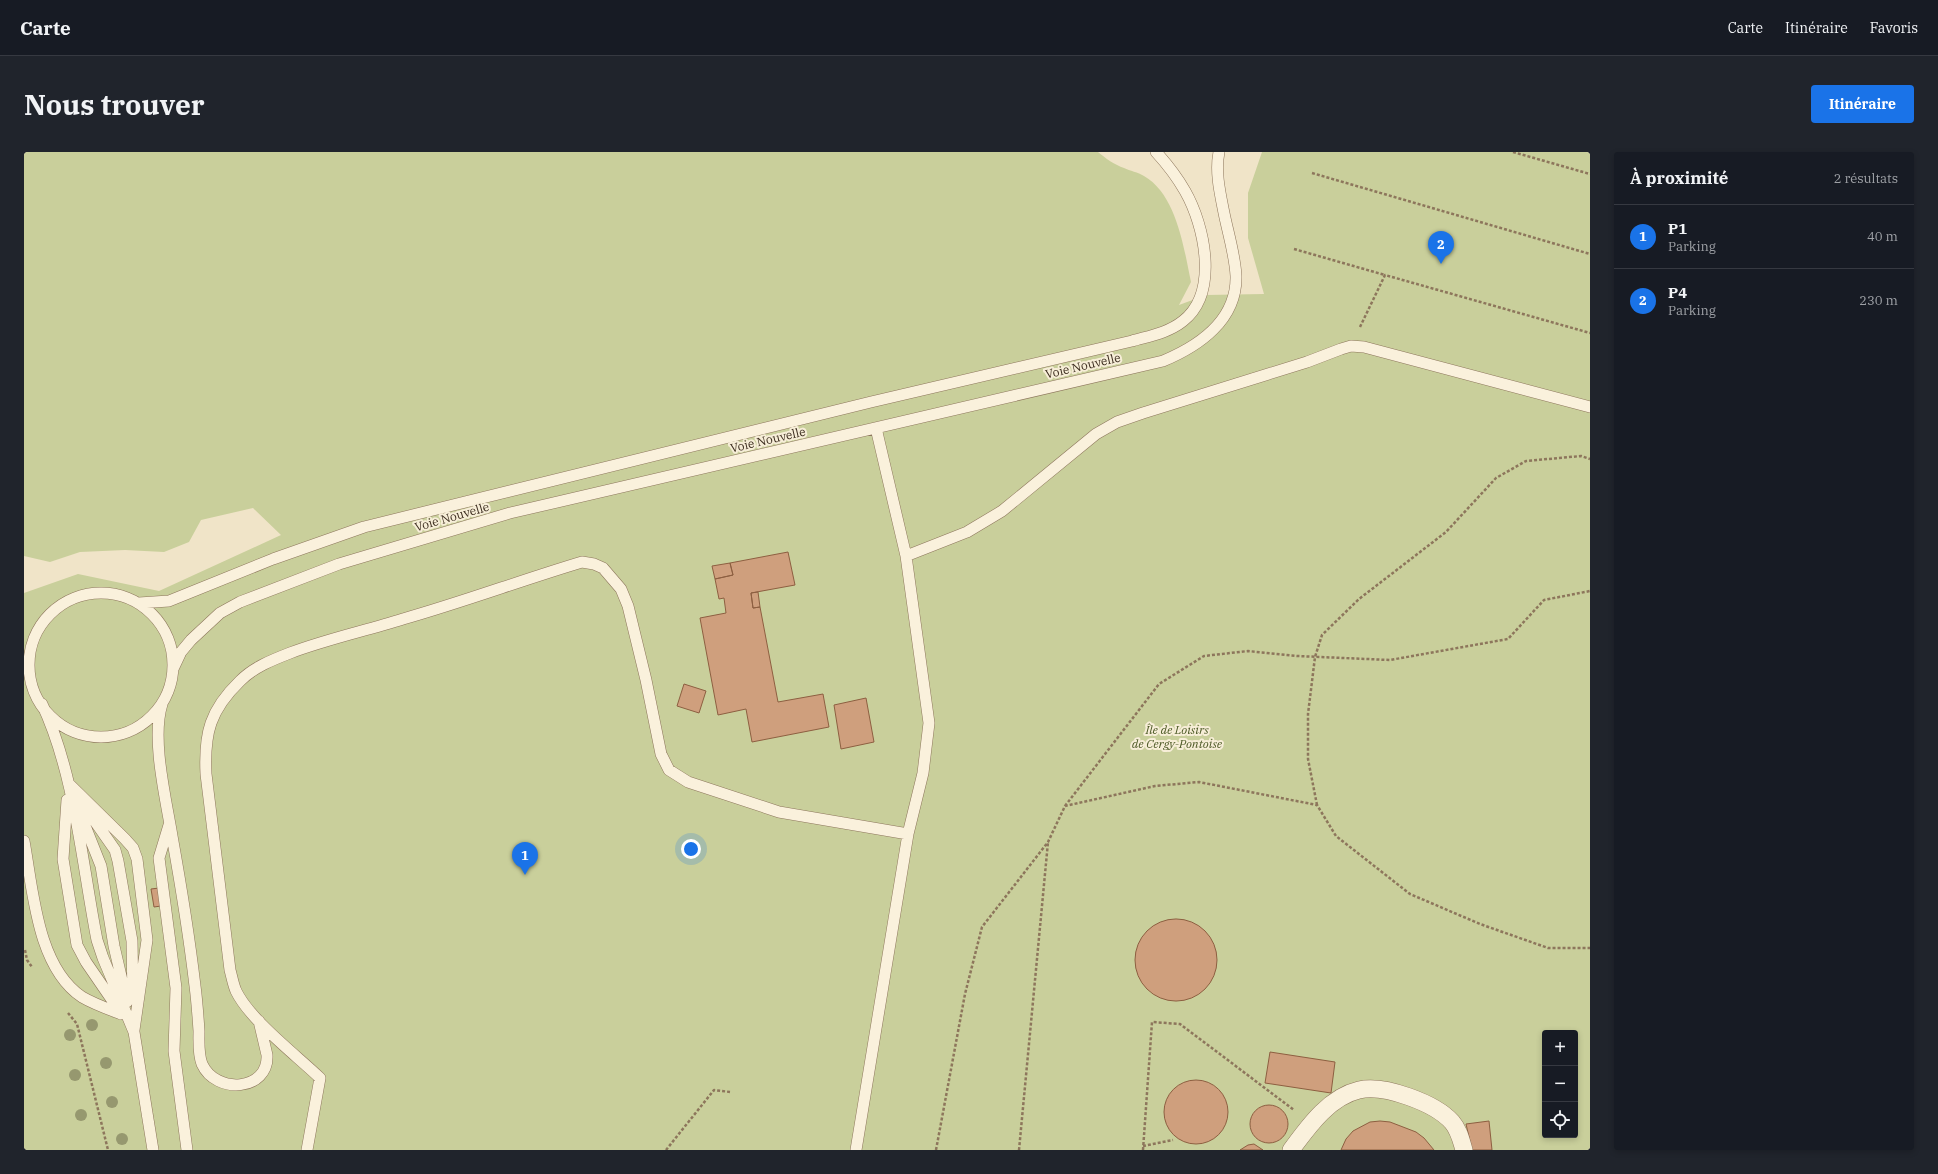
<!DOCTYPE html>
<html lang="fr">
<head>
<meta charset="utf-8">
<style>
  :root { --surface:#171b24; --page:#20242c; --text:#f1f3f6; --muted:#9ea1a6; --line:#363941; --accent:#1a73e8 }
  body { margin:0; font-family:"IBM Plex Serif",serif; background:var(--page); color:var(--text) }
  .controls { position:absolute; right:12px; bottom:12px; display:grid; overflow:hidden; border-radius:4px; box-shadow:0 2px 6px #0003 }
  .controls button { width:36px; height:36px; display:grid; place-items:center; padding:0; border:0; border-bottom:1px solid var(--line); background:var(--surface); color:var(--text); font:20px sans-serif }
  .you { position:absolute; left:667px; top:697px; width:14px; height:14px; margin:-10px; border:3px solid #fff; border-radius:50%; background:#1a73e8; box-shadow:0 0 0 6px #1a73e833 }
  .badge { display:grid; place-items:center; width:26px; height:26px; border-radius:50%; background:var(--accent); color:#fff; font-size:13px; font-weight:700 }
  .pin { position:absolute; translate:-50% -33px; filter:drop-shadow(0 1px 2px #0008) }
  .pin::after { content:''; position:absolute; top:21px; width:14px; height:12px; background:inherit; clip-path:polygon(0 0,100% 0,50% 100%) }
  .list { margin:0; padding:0; list-style:none }
  h2 { display:flex; justify-content:space-between; align-items:center; height:52px; margin:0; padding:0 16px; font-size:17px }
  h2 small { font-size:13px; font-weight:400; color:var(--muted) }
  .list li { display:grid; grid-template-columns:26px 1fr auto; gap:12px; align-items:center; box-sizing:border-box; height:64px; padding:0 16px; border-top:1px solid var(--line) }
  .list b { display:block; font-size:15px; white-space:nowrap }
  .list p { margin:0; font-size:13px; white-space:nowrap; color:var(--muted) }
  .list em { font-size:13px; font-style:normal; color:var(--muted) }
  .icon { flex:none; width:22px; height:22px; fill:none; stroke:currentColor; stroke-width:2; stroke-linecap:round; stroke-linejoin:round }
  .map { position:relative; flex:none; width:1566px; height:998px; overflow:hidden; border-radius:4px }
  header { display:flex; align-items:center; gap:24px; box-sizing:border-box; height:56px; padding:0 20px; background:var(--surface); border-bottom:1px solid var(--line) }
  header strong { font-size:19px }
  nav { display:flex; gap:22px; margin-inline-start:auto; font-size:14px }
  .intro { display:flex; align-items:center; justify-content:space-between; box-sizing:border-box; height:96px; padding:0 24px }
  h1 { margin:0; font-size:28px }
  .button { padding:10px 18px; border-radius:4px; background:var(--accent); color:#fff; font-size:14px; font-weight:700 }
  main { display:flex; gap:24px; padding:0 24px }
  aside { flex:1; background:var(--surface); border-radius:4px; box-shadow:0 2px 6px #0003 }
  .map>svg:first-child { display:block }
  .green { fill:#c9cf9b; fill-rule:evenodd }
  .building { fill:#cf9f7d; stroke:#8d5f41 }
  .lines { fill:none; stroke-linecap:round; stroke-linejoin:round }
  .service-casing { stroke:#8d765c; stroke-width:12 }
  .pedestrian-casing { stroke:#8d765c; stroke-width:18 }
  .path { stroke:#8d765c; stroke-width:2.5; stroke-dasharray:3 2; stroke-linecap:butt }
  .service { stroke:#faf1dc; stroke-width:11 }
  .pedestrian { stroke:#faf1dc; stroke-width:17 }
  .tree { fill:#96986f }
  .labels { text-anchor:middle; stroke-width:4; stroke-linejoin:round; paint-order:stroke }
  .street-label { font-size:12px; fill:#3d2e20; stroke:#f7eed8 }
  .park-label { font-size:12px; font-style:italic; fill:#4d5a26; stroke:#f7eed8 }
</style>
</head>
<body>
<header>
<strong>Carte</strong>
<nav><a>Carte</a><a>Itinéraire</a><a>Favoris</a></nav>
</header>
<div class="intro"><h1>Nous trouver</h1><a class="button">Itinéraire</a></div>
<main>
<div class="map">
<svg width="1566" height="998" viewBox="0 0 1566 998">
  <rect width="100%" height="100%" fill="#f0e4c8"/>
  <path class="green" d="M 0,0 L 1074,0 C 1081,6 1091,13 1100,16 C 1106,19 1114,20 1120,24 C 1153,43 1160,97 1167,130 L 1155,153 L 1182,143 L 1240,142 L 1224,86 L 1224,41 L 1238,0 L 1566,0 L 1566,998 L 0,998 L 0,441 L 54,422 L 135,439 L 257,383 L 229,356 L 177,368 L 165,390 L 140,400 L 101,398 L 56,400 L 26,410 L 0,404 ZM 1521,881 L 1551,881 L 1551,983 L 1521,983 Z"/>
  <path class="building" d="M 764,400 L 771,433 L 727,441 L 729,456 L 736,455 L 754,550 L 799,542 L 805,575 L 728,590 L 722,557 L 694,563 L 676,466 L 702,461 L 700,446 L 695,447 L 691,427 L 709,423 L 706,411 Z
    M 706,411 L 709,423 L 691,427 L 688,414 Z
    M 734,440 L 736,455 L 729,456 L 727,441 Z
    M 660,532 L 682,539 L 675,561 L 653,554 Z
    M 842,546 L 850,590 L 817,597 L 810,553 Z
    M 135,736 L 137,754 L 130,755 L 127,737 Z
    M1111 808a41 41 0 1 1 82 0a41 41 0 1 1-82 0Z
    M 1246,900 L 1311,910 L 1307,941 L 1241,931 Z
    M1140 960a32 32 0 1 1 64 0a32 32 0 1 1-64 0Z
    M1226 972a19 19 0 1 1 38 0a19 19 0 1 1-38 0Z
    M 1356,969 L 1366,970 L 1392,980 L 1400,986 L 1410,998 L 1317,998 L 1322,987 L 1329,979 L 1346,970 Z
    M 1465,969 L 1468,998 L 1448,998 L 1442,972 Z
    M 1230,992 L 1239,998 L 1216,998 L 1224,993 Z"/>
  <g class="lines">
    <g class="service-casing">
      <path id="service" d="M 882,404 L 943,380 L 978,359 L 1072,282 L 1093,270 L 1119,261 L 1283,210 L 1317,197 L 1327,194 L 1340,195 L 1566,255
        M5 513a72 72 0 1 1 144 0a72 72 0 1 1-144 0Z
        M 115,451 L 145,449 L 249,407 L 340,375 L 847,250 L 1108,189 C 1125,184 1144,181 1159,169 C 1195,141 1181,74 1161,39 C 1153,25 1143,12 1132,0
        M 149,517 L 157,500 L 167,488 L 196,461 L 216,450 L 315,412 L 486,361 L 1139,209 C 1175,194 1213,168 1212,124 C 1211,103 1204,81 1200,61 C 1196,41 1191,20 1195,0
        M 18,552 C 51,622 58,712 73,788 L 79,806 L 110,880 L 129,998
        M 138,552 C 127,587 142,647 148,684 C 157,734 165,783 171,834 C 173,849 174,864 175,879 C 175,889 174,902 178,912 C 192,943 245,939 243,903 L 235,869
        M 45,632 L 101,687 L 109,696 L 113,707 L 123,788 L 110,878
        M 43,648 L 39,707 L 53,793 L 62,810 L 97,861
        M 52,651 L 77,714 L 90,794 L 103,850
        M 61,655 L 91,698 L 94,709 L 108,789 L 109,847
        M 145,673 L 135,706 L 152,836 L 150,899 L 163,998
        M 0,689 C 9,738 13,815 58,845 C 70,852 84,857 97,862
        M 283,998 L 296,926 C 272,903 226,868 212,839 C 209,832 208,825 206,818 L 182,622 C 180,581 186,558 216,529 C 230,515 248,508 266,501 C 303,487 341,479 379,467 C 439,450 498,428 558,410 L 570,412 L 579,416 L 597,437 L 604,454 L 622,528 L 637,602 L 645,618 L 664,630 L 755,660 L 884,682
        M 832,998 L 884,682 L 899,621 L 905,571 L 882,404 L 852,276"/>
    </g>
    <g class="pedestrian-casing">
      <path id="pedestrian" d="M 1267,998 C 1284,975 1305,945 1335,938 C 1360,932 1411,951 1428,970 C 1435,978 1437,988 1440,998"/>
    </g>
    <path class="path" d="M 1489,0 L 1566,22
      M 1288,21 L 1566,102
      M 1270,97 L 1361,123
      M 1336,175 L 1361,123 L 1566,181
      M 1293,653 L 1284,607 L 1284,562 L 1291,505 L 1298,483 L 1335,447 L 1422,380 L 1472,326 L 1502,309 L 1557,304 L 1566,307
      M 1041,654 L 1135,532 L 1180,504 L 1224,499 L 1273,504 L 1366,508 L 1484,487 L 1520,448 L 1566,439
      M 1,798 L 3,808 L 8,815
      M 44,861 L 53,872 L 84,998
      M 1119,994 L 1149,988
      M 642,998 L 690,938 L 706,940
      M 912,998 L 941,842 L 958,775 L 1024,690 L 1041,654 L 1131,634 L 1175,630 L 1293,653 L 1312,684 L 1386,742 L 1456,772 L 1524,796 L 1566,796
      M 995,998 L 1024,690
      M 1119,998 L 1128,870 L 1156,872 L 1270,958"/>
    <use href="#service" class="service"/>
    <use href="#pedestrian" class="pedestrian"/>
  </g>
  <g class="tree">
    <circle cx="68" cy="873" r="6"/>
    <circle cx="46" cy="883" r="6"/>
    <circle cx="82" cy="911" r="6"/>
    <circle cx="51" cy="923" r="6"/>
    <circle cx="88" cy="950" r="6"/>
    <circle cx="57" cy="963" r="6"/>
    <circle cx="98" cy="987" r="6"/>
  </g>
  <g class="labels">
    <g class="street-label">
      <text transform="translate(1059 214) rotate(-13)" y="4">Voie Nouvelle</text>
      <text transform="translate(744 288) rotate(-13)" y="4">Voie Nouvelle</text>
      <text transform="translate(428 365) rotate(-16)" y="4">Voie Nouvelle</text>
    </g>
    <g class="park-label">
      <text x="1153" y="582">Île de Loisirs<tspan x="1153" dy="14">de Cergy-Pontoise</tspan></text>
    </g>
  </g>
</svg>
<div class="controls">
<button>+</button>
<button>−</button>
<button><svg class="icon" aria-label="locate" viewBox="0 0 24 24"><circle cx="12" cy="12" r="6"/><path d="M12 2v4M12 18v4M2 12h4M18 12h4"/></svg></button>
</div>
<div class="you"></div>
<div class="pin badge" style="left:501px;top:723px">1</div>
<div class="pin badge" style="left:1417px;top:112px">2</div>
</div>
<aside>
<h2>À proximité<small>2 résultats</small></h2>
<ul class="list">
<li><span class="badge">1</span><div><b>P1</b><p>Parking</p></div><em>40 m</em></li>
<li><span class="badge">2</span><div><b>P4</b><p>Parking</p></div><em>230 m</em></li>
</ul>
</aside>
</main>
</body>
</html>
